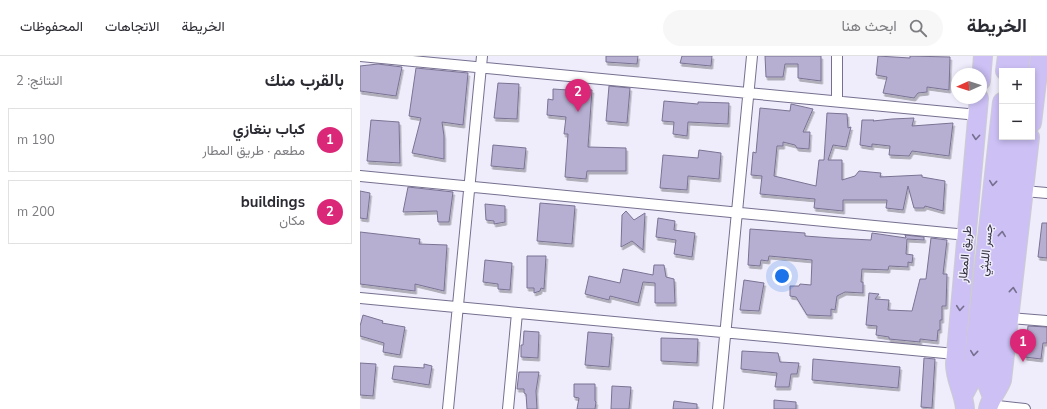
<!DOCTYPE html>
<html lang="ar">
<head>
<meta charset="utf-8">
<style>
  :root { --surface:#fff; --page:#f7f7f7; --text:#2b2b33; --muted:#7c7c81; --line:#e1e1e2; --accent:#db2777 }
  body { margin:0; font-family:"Nunito Sans",Vazirmatn,sans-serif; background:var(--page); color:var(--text); direction:rtl }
  .controls { position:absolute; right:12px; top:12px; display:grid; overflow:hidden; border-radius:0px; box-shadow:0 2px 6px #0003 }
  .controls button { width:36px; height:36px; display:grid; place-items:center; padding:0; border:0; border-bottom:1px solid var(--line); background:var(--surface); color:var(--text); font:20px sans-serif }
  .compass { position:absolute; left:591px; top:12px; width:36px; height:36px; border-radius:50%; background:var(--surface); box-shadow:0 2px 6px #0003; rotate:267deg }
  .you { position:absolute; left:422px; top:220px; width:14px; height:14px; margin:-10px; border:3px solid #fff; border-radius:50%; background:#1a73e8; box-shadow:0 0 0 6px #1a73e833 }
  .badge { display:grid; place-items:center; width:26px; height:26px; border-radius:50%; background:var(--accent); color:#fff; font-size:13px; font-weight:700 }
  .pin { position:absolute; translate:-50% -33px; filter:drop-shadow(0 1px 2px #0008) }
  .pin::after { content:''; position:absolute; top:21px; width:14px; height:12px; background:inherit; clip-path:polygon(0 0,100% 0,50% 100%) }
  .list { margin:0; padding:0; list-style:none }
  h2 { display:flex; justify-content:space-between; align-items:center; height:52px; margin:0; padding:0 16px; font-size:17px }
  h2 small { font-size:13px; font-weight:400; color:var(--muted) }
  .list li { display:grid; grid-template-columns:26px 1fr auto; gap:12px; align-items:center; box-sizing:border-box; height:64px; margin:0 8px 8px; padding:0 8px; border:1px solid var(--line); border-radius:0px }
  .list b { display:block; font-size:15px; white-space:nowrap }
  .list p { margin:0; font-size:13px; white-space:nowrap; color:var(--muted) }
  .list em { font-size:13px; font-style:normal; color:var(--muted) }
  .icon { flex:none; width:22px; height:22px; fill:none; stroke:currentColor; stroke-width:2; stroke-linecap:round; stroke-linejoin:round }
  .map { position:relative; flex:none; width:687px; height:353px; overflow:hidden; direction:ltr }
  header { display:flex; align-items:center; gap:24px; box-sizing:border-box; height:56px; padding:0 20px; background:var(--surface); border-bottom:1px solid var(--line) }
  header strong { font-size:19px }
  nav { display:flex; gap:22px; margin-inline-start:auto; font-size:14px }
  .search { width:280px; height:36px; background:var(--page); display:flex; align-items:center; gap:10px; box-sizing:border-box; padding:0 14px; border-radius:22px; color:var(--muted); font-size:15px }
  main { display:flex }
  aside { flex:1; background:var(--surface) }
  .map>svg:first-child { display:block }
  .building { fill:#b7afd2; stroke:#7a7393; filter:url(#shadow) }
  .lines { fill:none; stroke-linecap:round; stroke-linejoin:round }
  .street-casing { stroke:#766f8f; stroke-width:12 }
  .highway-casing { stroke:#cdccd0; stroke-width:20 }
  .street { stroke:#fff; stroke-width:10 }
  .highway { stroke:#ccc0f5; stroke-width:18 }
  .oneway { stroke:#766f8e }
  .labels { text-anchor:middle; stroke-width:3; stroke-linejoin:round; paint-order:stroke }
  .street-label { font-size:12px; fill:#2f2c3a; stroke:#efecfb }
</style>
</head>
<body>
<header>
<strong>الخريطة</strong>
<div class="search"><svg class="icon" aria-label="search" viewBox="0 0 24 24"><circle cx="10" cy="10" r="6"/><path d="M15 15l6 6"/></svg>ابحث هنا</div>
<nav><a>الخريطة</a><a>الاتجاهات</a><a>المحفوظات</a></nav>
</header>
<main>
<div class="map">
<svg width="687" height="353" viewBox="0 0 687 353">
  <defs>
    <filter id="shadow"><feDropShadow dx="1.5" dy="3" stdDeviation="0" flood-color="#0004"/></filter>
  </defs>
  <rect width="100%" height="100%" fill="#efecfb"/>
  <path class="building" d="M 246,0 L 278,0 L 277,8 L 246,6 Z
    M 322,0 L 352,0 L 351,10 L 320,7 Z
    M 405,0 L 461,0 L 461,25 L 438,22 L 438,8 L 425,8 L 423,21 L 406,21 Z
    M 518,0 L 550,2 L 550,0 L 590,1 L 589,34 L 567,31 L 567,36 L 558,37 L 554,42 L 523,37 L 527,21 L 516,19 Z
    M 18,8 L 42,11 L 36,40 L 0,35 L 0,10 Z
    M 56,12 L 108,17 L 103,69 L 82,66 L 84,80 L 84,103 L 52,97 L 61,62 L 49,60 Z
    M 138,27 L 159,28 L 157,63 L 134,62 Z
    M 249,30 L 270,32 L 267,67 L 246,65 Z
    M 208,31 L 232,34 L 228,91 L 266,92 L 266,115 L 227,115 L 226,123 L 205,121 L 208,78 L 204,78 L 206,61 L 187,59 L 188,43 L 193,44 L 193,33 L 208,34 Z
    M 304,45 L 338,48 L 338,46 L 369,47 L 368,68 L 328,66 L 327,80 L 313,78 L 314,66 L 302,65 Z
    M 431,48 L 453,53 L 443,76 L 450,76 L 449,93 L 437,92 L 435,89 L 423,86 L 423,90 L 417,90 L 414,120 L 456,130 L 459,104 L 464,104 L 467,57 L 487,58 L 488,72 L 491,71 L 486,91 L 473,89 L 468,104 L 482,104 L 482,124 L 495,120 L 499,115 L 521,117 L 520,121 L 562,119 L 562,121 L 585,125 L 583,155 L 565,150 L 564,152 L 554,152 L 548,130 L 543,154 L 526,152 L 527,144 L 483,144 L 483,155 L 454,152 L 455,143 L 400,138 L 402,120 L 391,119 L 393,96 L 396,97 L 400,52 L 430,55 Z
    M 554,62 L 552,70 L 593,67 L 589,100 L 552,95 L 549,100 L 529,99 L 530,90 L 512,88 L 512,91 L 500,89 L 502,64 L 514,64 L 513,65 L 532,63 Z
    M 11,64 L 39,66 L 40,107 L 7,105 Z
    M 133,89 L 166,92 L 164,113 L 131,110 Z
    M 339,94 L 361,97 L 359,123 L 328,120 L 327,134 L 300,132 L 303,99 L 338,102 Z
    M 48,131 L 93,136 L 89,166 L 78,166 L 77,155 L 43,156 Z
    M 0,135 L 10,137 L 7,163 L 0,162 Z
    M 180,147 L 215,150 L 212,188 L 177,185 Z
    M 125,148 L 145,150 L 145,166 L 134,168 L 134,165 L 126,164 Z
    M 266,155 L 274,164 L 285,157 L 283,194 L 272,185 L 261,191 L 262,159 Z
    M 298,162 L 315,165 L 314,174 L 335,177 L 332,201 L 314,198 L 316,184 L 296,181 Z
    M 682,167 L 687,167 L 687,202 L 678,201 Z
    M 390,173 L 445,177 L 445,180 L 472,182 L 511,184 L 512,177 L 546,182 L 545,179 L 564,181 L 564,184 L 547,183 L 546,198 L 553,199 L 552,207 L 548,206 L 548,211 L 529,210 L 528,214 L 502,213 L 501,226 L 503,226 L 503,237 L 485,236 L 477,240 L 475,254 L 471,253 L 471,260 L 447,259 L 436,241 L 430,240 L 430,230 L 439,230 L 440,228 L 451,229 L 452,204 L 409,200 L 408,205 L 401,204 L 400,210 L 388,209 Z
    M 0,176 L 60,183 L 59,188 L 87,189 L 84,235 L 55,228 L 55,235 L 0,228 Z
    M 571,182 L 587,184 L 583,218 L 587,218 L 586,250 L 582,250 L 582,264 L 580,264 L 580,274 L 578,274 L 577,285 L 560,283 L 560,286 L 529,283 L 529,281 L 516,279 L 517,270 L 506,269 L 509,237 L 519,238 L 515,243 L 529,244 L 528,254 L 552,255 L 560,223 L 566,223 Z
    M 167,200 L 186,200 L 184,233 L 181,232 L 180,235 L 174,237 L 174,232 L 167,232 Z
    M 125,204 L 152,207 L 150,234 L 138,233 L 138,228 L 123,226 Z
    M 294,209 L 304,209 L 306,221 L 314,223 L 315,247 L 295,247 L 295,227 L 283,226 L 278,247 L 250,240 L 249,244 L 225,238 L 229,220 L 260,227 L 263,213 L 293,219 Z
    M 384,224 L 404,227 L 399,255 L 380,254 Z
    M 3,259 L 23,265 L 22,267 L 45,271 L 40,299 L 23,296 L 24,287 L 0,280 L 0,270 Z
    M 668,270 L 687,271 L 687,287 L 683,287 L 681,303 L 665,301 Z
    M 164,275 L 179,276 L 178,302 L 161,301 L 161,289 L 163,289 Z
    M 228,276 L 252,278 L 249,311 L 225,309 Z
    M 301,282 L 338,283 L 337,307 L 301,305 Z
    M 382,295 L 418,297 L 420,306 L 439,307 L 437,318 L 431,318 L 429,331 L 415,331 L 417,317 L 381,313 Z
    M 564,302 L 575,303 L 572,352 L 561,351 Z
    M 453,303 L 540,311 L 538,332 L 452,324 Z
    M 0,307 L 16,308 L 13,340 L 0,339 Z
    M 64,308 L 72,310 L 69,329 L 32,323 L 34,310 L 64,312 Z
    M 159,316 L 179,316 L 176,335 L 177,353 L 167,353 L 166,338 L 164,337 L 164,333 L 157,333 Z
    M 214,328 L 235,328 L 235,345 L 236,346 L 235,353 L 217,353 L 219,342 L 214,341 Z
    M 252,330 L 271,331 L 269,353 L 251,353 Z
    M 414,344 L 436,346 L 436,353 L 414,353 Z
    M 314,345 L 337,348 L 337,353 L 313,353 Z"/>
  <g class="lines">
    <g class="street-casing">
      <path id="street" d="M 0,0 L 618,59
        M 477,45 L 477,0
        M 0,120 L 607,179
        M 664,135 L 687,137
        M 0,242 L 595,298
        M 650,262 L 687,265
        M 629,349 L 665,353
        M 88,353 L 122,0
        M 148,353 L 157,257
        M 358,353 L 392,0"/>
    </g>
    <g class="highway-casing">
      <path id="highway" d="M 645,15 L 647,0
        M 659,15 L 661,0
        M 621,25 L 623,0
        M 672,67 L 680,0
        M 603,340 L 610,327 L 612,319 L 642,46
        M 632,341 L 627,328 L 626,320 L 652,81
        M 605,353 C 604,337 595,324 595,308 L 619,42
        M 628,353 C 630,342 638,335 642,324 L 670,81"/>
    </g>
    <use href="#street" class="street"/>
    <use href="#highway" class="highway"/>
  </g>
  <defs><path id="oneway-chevron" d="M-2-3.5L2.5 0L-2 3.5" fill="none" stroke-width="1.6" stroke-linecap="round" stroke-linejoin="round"/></defs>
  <g class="oneway">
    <use href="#oneway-chevron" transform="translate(616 81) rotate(95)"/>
    <use href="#oneway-chevron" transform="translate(633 127) rotate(96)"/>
    <use href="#oneway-chevron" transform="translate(642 178) rotate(-84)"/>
    <use href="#oneway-chevron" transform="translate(653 234) rotate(-84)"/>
    <use href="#oneway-chevron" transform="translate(600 252) rotate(95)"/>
    <use href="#oneway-chevron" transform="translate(614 297) rotate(96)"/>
  </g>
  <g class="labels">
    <g class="street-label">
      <text transform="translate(626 194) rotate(-84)" y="4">جسر الليثي</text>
      <text transform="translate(605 198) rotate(-85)" y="4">طريق المطار</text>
    </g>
  </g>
</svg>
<div class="controls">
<button>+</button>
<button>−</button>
</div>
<svg class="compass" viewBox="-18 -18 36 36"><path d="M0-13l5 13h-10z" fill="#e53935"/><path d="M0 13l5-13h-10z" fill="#7c7c81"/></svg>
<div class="you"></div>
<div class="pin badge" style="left:663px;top:306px">1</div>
<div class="pin badge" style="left:218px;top:56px">2</div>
</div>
<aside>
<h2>بالقرب منك<small>النتائج: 2</small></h2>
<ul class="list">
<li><span class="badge">1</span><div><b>كباب بنغازي</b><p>مطعم · طريق المطار</p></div><em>190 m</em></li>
<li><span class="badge">2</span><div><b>buildings</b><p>مكان</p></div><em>200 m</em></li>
</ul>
</aside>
</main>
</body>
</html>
